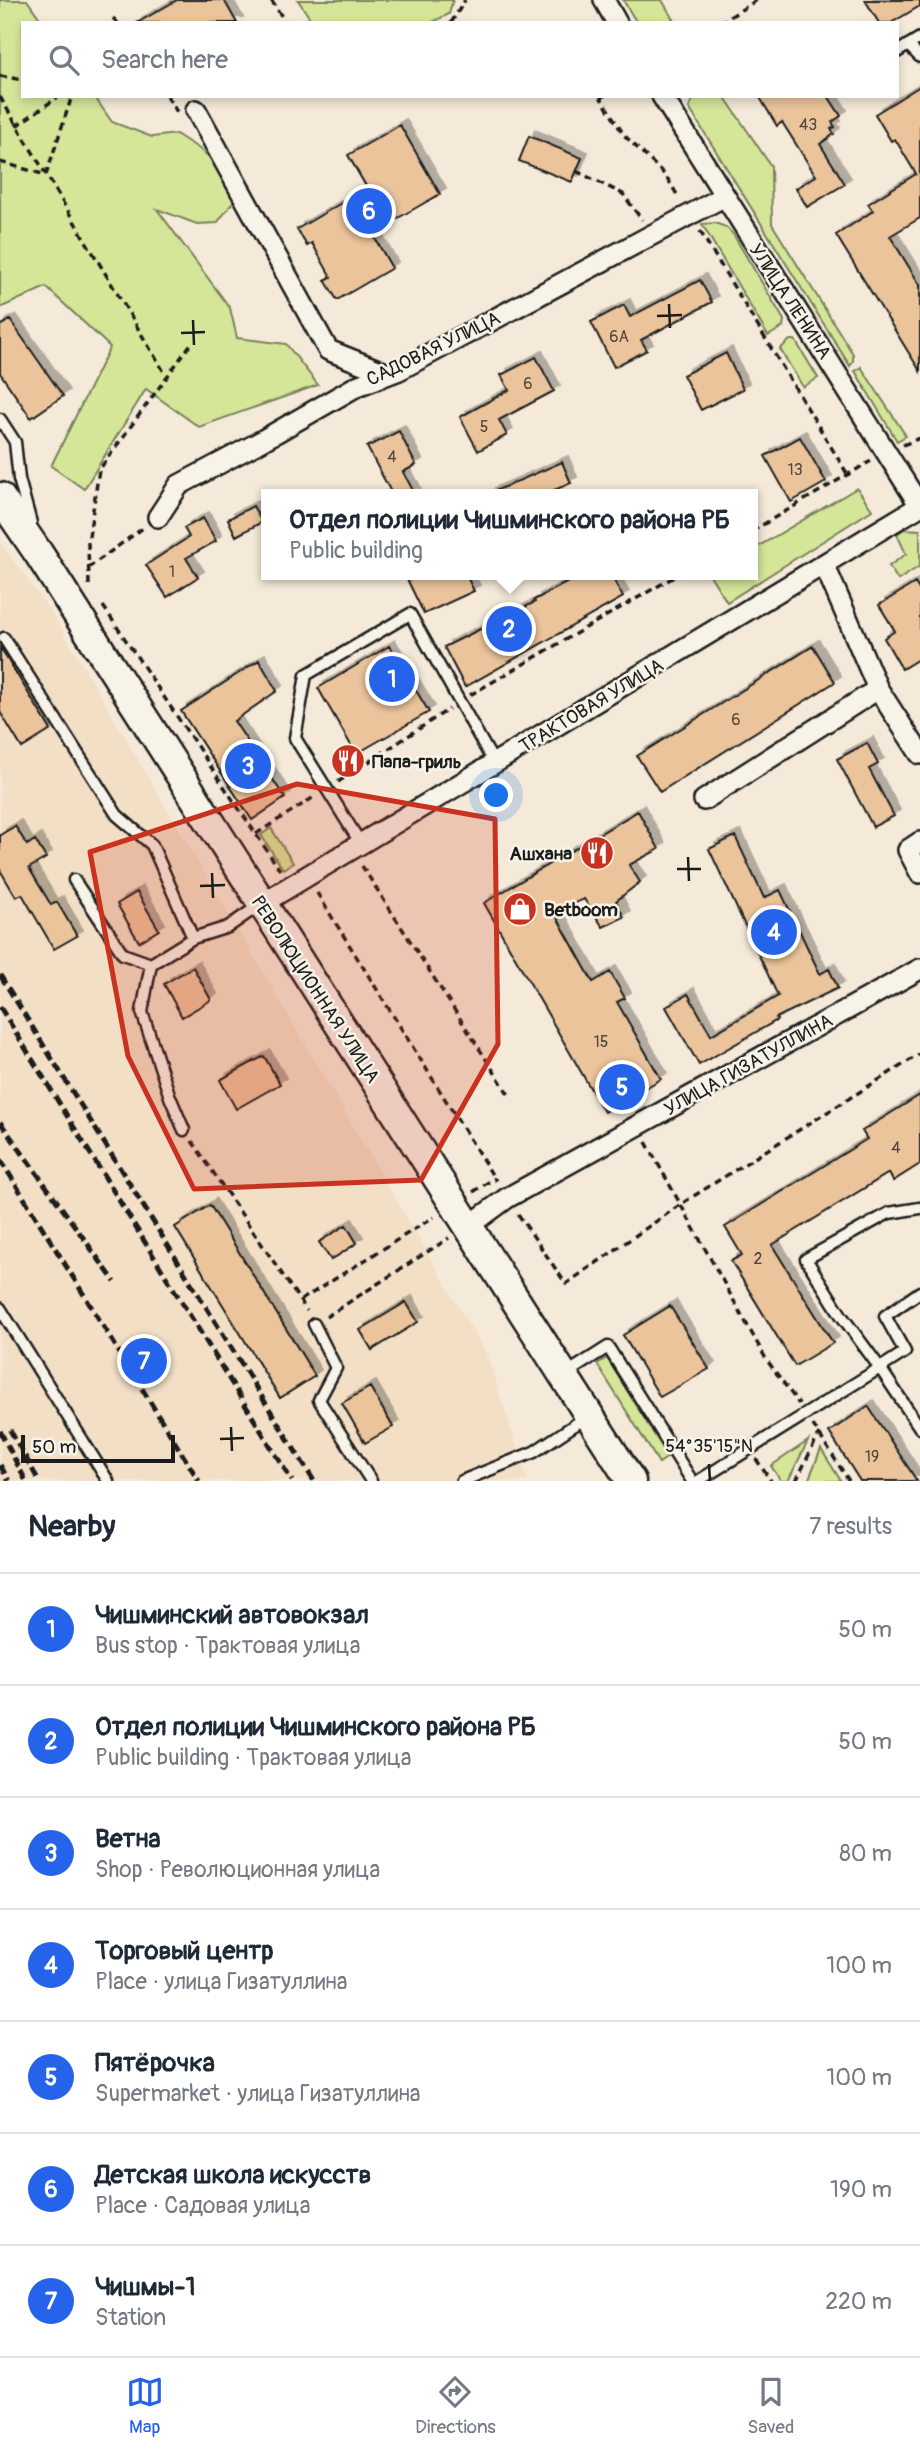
<!DOCTYPE html>
<html lang="en">
<head>
<meta charset="utf-8">
<style>
  :root { --surface:#fff; --page:#f6f6f7; --text:#1f2937; --muted:#747a83; --line:#e0e1e3; --accent:#2563eb }
  body { margin:0; font-family:Pangolin,sans-serif; background:var(--page); color:var(--text) }
  .scale { position:absolute; left:21px; bottom:18px; width:154px; box-sizing:border-box; padding-left:7px; border:4px solid #1c1c1c; border-top:0; font-size:19px; line-height:24px; white-space:nowrap; color:#1c1c1c; -webkit-text-stroke:5px #f7f3e8; paint-order:stroke }
  .you { position:absolute; left:497px; top:796px; width:24px; height:24px; margin:-18px; border:5px solid #fff; border-radius:50%; background:#1a73e8; box-shadow:0 0 0 10px #1a73e833 }
  .badge { display:grid; place-items:center; width:46px; height:46px; border-radius:50%; background:var(--accent); color:#fff; font-size:23px; font-weight:700 }
  .pin { position:absolute; translate:-50% -50%; border:4px solid #fff; box-shadow:0 2px 7px #0006 }
  .popup { position:absolute; left:261px; top:489px; width:497px; height:91px; box-sizing:border-box; display:grid; place-content:center; border-radius:0px; background:var(--surface); filter:drop-shadow(0 2px 5px #0005); font-size:23px; white-space:nowrap; color:var(--muted) }
  .popup b { font-size:26px; color:var(--text) }
  .popup::after { content:''; position:absolute; left:50%; top:100%; margin-left:-14px; border:14px solid transparent; border-top-color:var(--surface) }
  .list { margin:0; padding:0; list-style:none }
  h2 { display:flex; justify-content:space-between; align-items:center; height:91px; margin:0; padding:0 28px; font-size:30px }
  h2 small { font-size:23px; font-weight:400; color:var(--muted) }
  .list li { display:grid; grid-template-columns:46px 1fr auto; gap:21px; align-items:center; box-sizing:border-box; height:112px; padding:0 28px; border-top:2px solid var(--line) }
  .list b { display:block; font-size:26px; white-space:nowrap }
  .list p { margin:0; font-size:23px; white-space:nowrap; color:var(--muted) }
  .list em { font-size:23px; font-style:normal; color:var(--muted) }
  .icon { flex:none; width:38px; height:38px; fill:none; stroke:currentColor; stroke-width:2; stroke-linecap:round; stroke-linejoin:round }
  .map { position:relative; flex:none; width:920px; height:1481px; overflow:hidden }
  .search { position:absolute; background:var(--surface); box-shadow:0 4px 10px #0003; left:21px; right:21px; top:21px; height:77px; display:flex; align-items:center; gap:18px; box-sizing:border-box; padding:0 24px; border-radius:0px; color:var(--muted); font-size:26px }
  .sheet { height:875px; background:var(--surface) }
  nav { display:flex; justify-content:space-around; align-items:center; box-sizing:border-box; height:98px; border-top:2px solid var(--line); background:var(--surface); font-size:19px; color:var(--muted) }
  nav a { display:grid; justify-items:center; gap:4px }
  nav .on { color:var(--accent) }
  .map>svg:first-child { display:block }
  .built { fill:#f2dfc6 }
  .green { fill:#d5e699; stroke:#78815a; stroke-width:2 }
  .building { fill:#ebc49b; stroke:#1c1c1c; stroke-width:2; filter:url(#shadow) }
  .lines { fill:none; stroke-linecap:round; stroke-linejoin:round }
  .lane-casing { stroke:#1c1c1c; stroke-width:15 }
  .street-casing { stroke:#1c1c1c; stroke-width:24 }
  .secondary-casing { stroke:#1c1c1c; stroke-width:33 }
  .path { stroke:#1c1c1c; stroke-width:3.5; stroke-dasharray:7 5; stroke-linecap:butt }
  .lane { stroke:#f7f3e8; stroke-width:10 }
  .street { stroke:#f7f3e8; stroke-width:19 }
  .secondary { stroke:#f7f3e8; stroke-width:28 }
  .rail { stroke:#1c1c1c; stroke-width:5; stroke-dasharray:10 5; stroke-linecap:butt }
  .marked { fill:#c8321e; fill-opacity:0.2; stroke:#c8321e; stroke-width:5; stroke-linejoin:round }
  .ticks { fill:none; stroke:#1c1c1c; stroke-width:2.5 }
  .labels { text-anchor:middle; stroke-width:5; stroke-linejoin:round; paint-order:stroke }
  .number-label { font-size:16px; fill:#50463c }
  .street-label { font-size:19px; fill:#1c1c1c; stroke:#f7f3e8 }
  .poi-label { font-size:19px; font-weight:bold; fill:#1c1c1c; stroke:#f7f3e8; text-anchor:start }
  .ticks-label { font-size:18px; text-anchor:middle; fill:#1c1c1c; stroke:#f7f3e8; stroke-width:5; stroke-linejoin:round; paint-order:stroke }
</style>
</head>
<body>
<div class="map">
<svg width="920" height="1481" viewBox="0 0 920 1481">
  <defs>
    <filter id="shadow"><feDropShadow dx="6" dy="-6" stdDeviation="0" flood-color="#0004"/></filter>
  </defs>
  <rect width="100%" height="100%" fill="#f5ead9"/>
  <filter id="ink" filterUnits="userSpaceOnUse"><feTurbulence type="fractalNoise" baseFrequency=".0143" numOctaves="2"/><feDisplacementMap in="SourceGraphic" scale="14" xChannelSelector="R" yChannelSelector="G"/><feConvolveMatrix kernelMatrix="1 2 1 2 8 2 1 2 1" color-interpolation-filters="sRGB"/></filter>
  <g filter="url(#ink)">
    <path class="built" d="M 0,542 L 54,616 L 487,1355 L 528,1481 L 0,1481 Z"/>
    <path class="green" d="M 0,0 L 27,0 L 43,23 L 23,23 L 23,96 L 94,96 L 112,122 L 152,137 L 176,134 L 198,148 L 223,168 L 237,197 L 217,223 L 197,224 L 157,209 L 230,308 L 237,338 L 286,344 L 318,385 L 199,427 L 146,389 L 84,489 L 51,466 L 110,347 L 46,287 L 0,308 Z
      M 298,0 L 453,0 L 449,14 L 431,23 L 313,23 Z
      M 623,0 L 662,0 L 673,19 L 667,23 L 637,23 Z
      M 694,96 L 724,96 L 771,166 L 772,224 L 853,354 L 853,361 L 850,366 L 689,108 Z
      M 715,223 L 726,227 L 733,234 L 784,320 L 783,327 L 768,336 L 702,224 Z
      M 790,340 L 795,340 L 818,378 L 803,387 L 780,349 Z
      M 861,367 L 906,436 L 897,441 L 855,371 Z
      M 857,488 L 872,510 L 727,602 L 710,575 L 752,575 L 752,550 Z
      M 904,529 L 920,530 L 920,566 L 898,580 L 889,566 L 906,554 L 897,534 Z
      M 271,828 L 293,863 L 283,869 L 261,835 Z
      M 607,1358 L 668,1457 L 659,1463 L 597,1364 Z
      M 808,1441 L 788,1481 L 781,1481 L 771,1466 Z
      M 821,1449 L 841,1481 L 808,1481 Z"/>
    <path class="building" d="M 177,0 L 224,0 L 237,23 L 137,23 Z
      M 865,0 L 920,0 L 920,6 L 891,23 L 879,23 Z
      M 920,86 L 920,218 L 890,236 L 920,285 L 920,371 L 836,235 L 873,211 L 868,204 L 916,174 L 895,139 L 891,141 L 875,114 Z
      M 759,96 L 828,96 L 841,116 L 832,122 L 835,127 L 831,129 L 834,134 L 820,144 L 845,184 L 807,207 L 796,188 L 816,176 L 782,122 L 777,126 Z
      M 400,125 L 440,194 L 372,233 L 392,268 L 337,300 L 325,280 L 331,277 L 312,243 L 307,246 L 297,229 L 367,188 L 348,155 Z
      M 529,136 L 582,158 L 572,182 L 519,161 Z
      M 700,280 L 712,302 L 641,340 L 647,350 L 614,367 L 591,322 L 624,305 L 630,317 Z
      M 10,320 L 63,396 L 31,418 L 0,373 L 0,326 Z
      M 726,353 L 743,389 L 701,410 L 683,375 Z
      M 536,357 L 554,391 L 499,420 L 507,435 L 478,451 L 460,417 L 509,390 L 501,375 Z
      M 399,431 L 416,465 L 403,472 L 415,494 L 392,494 L 367,447 Z
      M 800,437 L 826,482 L 791,502 L 765,456 Z
      M 562,462 L 571,483 L 545,494 L 488,494 Z
      M 253,506 L 262,522 L 236,536 L 228,519 Z
      M 203,518 L 216,541 L 186,558 L 198,577 L 167,597 L 146,565 L 189,537 L 184,528 Z
      M 417,575 L 466,575 L 474,591 L 424,614 L 407,579 Z
      M 581,575 L 611,575 L 623,597 L 465,687 L 444,647 L 535,602 L 534,600 Z
      M 915,583 L 920,591 L 920,658 L 902,669 L 884,638 L 895,631 L 879,605 Z
      M 389,646 L 429,712 L 356,754 L 318,688 Z
      M 813,646 L 835,682 L 660,792 L 637,756 Z
      M 0,647 L 51,730 L 22,748 L 0,712 Z
      M 259,660 L 277,691 L 234,721 L 285,798 L 252,820 L 181,711 Z
      M 867,743 L 878,764 L 869,769 L 894,816 L 873,827 L 837,759 Z
      M 638,811 L 659,849 L 629,865 L 640,882 L 616,901 L 624,917 L 603,927 L 584,899 L 554,912 L 593,982 L 610,972 L 625,998 L 617,1002 L 661,1079 L 604,1112 L 484,903 Z
      M 15,826 L 27,845 L 35,840 L 46,858 L 29,868 L 51,905 L 57,902 L 77,936 L 54,949 L 22,894 L 16,897 L 0,870 L 0,835 Z
      M 735,836 L 764,898 L 780,890 L 820,974 L 829,969 L 838,988 L 776,1018 L 777,1020 L 699,1065 L 666,1007 L 688,994 L 711,1035 L 778,996 L 709,849 Z
      M 137,892 L 159,930 L 139,942 L 117,904 Z
      M 193,967 L 211,1000 L 182,1017 L 164,984 Z
      M 264,1056 L 280,1084 L 236,1109 L 220,1080 Z
      M 920,1095 L 920,1164 L 893,1181 L 889,1173 L 772,1245 L 833,1343 L 795,1366 L 731,1261 L 742,1255 L 725,1227 L 867,1139 L 862,1131 Z
      M 210,1205 L 315,1376 L 280,1398 L 175,1227 Z
      M 346,1225 L 357,1243 L 331,1260 L 319,1242 Z
      M 406,1302 L 418,1322 L 372,1350 L 360,1330 Z
      M 670,1306 L 709,1369 L 660,1397 L 623,1335 Z
      M 370,1387 L 393,1427 L 365,1443 L 342,1403 Z
      M 868,1406 L 917,1481 L 860,1481 L 829,1432 Z"/>
    <g class="lines">
      <g class="lane-casing">
        <path id="lane" d="M 908,45 L 920,57
          M 897,52 L 920,38
          M 0,419 L 15,442 L 19,479 L 31,523
          M 4,638 L 117,815 L 152,845 L 193,938
          M 361,844 L 295,738 L 306,675 L 410,614 L 494,763
          M 74,880 L 123,954 L 151,964 L 193,938 L 228,927 L 261,904
          M 151,964 L 142,1012 L 170,1097 L 184,1130
          M 920,1208 L 889,1213 L 806,1259 L 841,1315 L 880,1368 L 905,1352 L 885,1316 L 920,1292
          M 0,1308 L 108,1481
          M 314,1324 L 336,1368 L 319,1400 L 371,1481
          M 564,1375 L 608,1347 L 692,1481
          M 462,1481 L 534,1452 L 588,1416
          M 698,1481 L 880,1368 L 920,1428"/>
      </g>
      <g class="street-casing">
        <path id="street" d="M 604,0 L 617,23
          M 662,96 L 920,506
          M 196,110 L 328,350 L 388,374
          M 158,517 L 179,485 L 256,444 L 357,386 L 399,370 L 723,197
          M 824,564 L 878,689 L 920,754
          M 704,800 L 878,689
          M 920,842 L 908,850 L 920,873
          M 261,904 L 920,506
          M 469,1226 L 507,1198 L 920,969"/>
      </g>
      <g class="secondary-casing">
        <path id="secondary" d="M 0,497 L 39,554 L 631,1481"/>
      </g>
      <path class="path" d="M 271,0 L 286,23
        M 113,18 L 118,23
        M 451,23 L 465,0
        M 720,23 L 757,0
        M 0,76 L 23,80
        M 167,96 L 177,112
        M 604,96 L 601,98 L 624,135 L 666,176 L 679,198
        M 0,97 L 167,377
        M 16,126 L 58,97
        M 0,162 L 46,175 L 72,96
        M 576,171 L 623,194 L 642,220
        M 700,231 L 848,475
        M 903,445 L 920,438
        M 752,531 L 871,461
        M 88,568 L 143,528
        M 89,585 L 88,543 L 99,470 L 193,341
        M 103,606 L 280,870
        M 470,695 L 677,575
        M 338,782 L 449,709
        M 256,834 L 314,797
        M 362,866 L 511,1098
        M 317,893 L 496,1181
        M 192,1141 L 307,1311
        M 646,1142 L 766,1359 L 799,1404
        M 473,1192 L 495,1178
        M 518,1214 L 566,1284 L 681,1204 L 920,1054
        M 301,1300 L 434,1217
        M 326,1317 L 449,1238
        M 813,1425 L 849,1481
        M 756,1459 L 771,1481
        M 796,1481 L 819,1434"/>
      <use href="#lane" class="lane"/>
      <use href="#street" class="street"/>
      <use href="#secondary" class="secondary"/>
      <path class="rail" d="M 0,975 L 314,1481
        M 0,1007 L 292,1481
        M 0,1122 L 115,1282
        M 0,1159 L 199,1481
        M 10,1430 L 39,1481
        M 0,1431 L 26,1481
        M 0,1465 L 9,1481"/>
    </g>
  </g>
  <path class="marked" d="M 297,784 L 495,819 L 498,1044 L 421,1180 L 194,1189 L 128,1056 L 90,852 Z"/>
  <path class="ticks" d="M 669,304 L 670,328M 657,316 L 682,315M 193,320 L 194,345M 181,333 L 205,332M 688,857 L 689,881M 677,869 L 701,869M 212,873 L 213,898M 200,886 L 225,885M 231,1427 L 232,1451M 220,1439 L 244,1438M 709,1464 L 710,1481"/>
  <defs>
    <g id="restaurant-disc" transform="scale(1.75)"><circle r="9.5" fill="#c8321e" stroke="#f7f3e8"/><path d="M-5-6h1v4h1v-4h1v4h1v-4h1v5L-1.5 .5V6h-2V.5L-5-1ZM5-6V6H3V1.5H1.5Q1.5-4 5-6Z" fill="#fff"/></g>
    <g id="shop-disc" transform="scale(1.75)"><circle r="9.5" fill="#c8321e" stroke="#f7f3e8"/><path d="M-5-2.5h2.3a2.7 3.5 0 0 1 5.4 0H5L5.5 6h-11ZM-1.5-2.5h3a1.5 2.3 0 0 0-3 0Z" fill="#fff"/></g>
  </defs>
  <g fill-rule="evenodd">
    <use href="#restaurant-disc" x="348" y="761"/>
    <use href="#restaurant-disc" x="597" y="853"/>
    <use href="#shop-disc" x="520" y="909"/>
  </g>
  <g class="labels">
    <g class="number-label">
      <text x="808" y="130">43</text>
      <text x="619" y="342">6А</text>
      <text x="528" y="389">6</text>
      <text x="484" y="432">5</text>
      <text x="392" y="462">4</text>
      <text x="795" y="475">13</text>
      <text x="172" y="577">1</text>
      <text x="736" y="725">6</text>
      <text x="601" y="1047">15</text>
      <text x="896" y="1153">4</text>
      <text x="758" y="1264">2</text>
      <text x="872" y="1462">19</text>
    </g>
    <g class="street-label">
      <text transform="translate(791 301) rotate(57)" y="7">УЛИЦА ЛЕНИНА</text>
      <text transform="translate(433 348) rotate(-26)" y="7">САДОВАЯ УЛИЦА</text>
      <text transform="translate(591 705) rotate(-31)" y="7">ТРАКТОВАЯ УЛИЦА</text>
      <text transform="translate(316 989) rotate(57)" y="7">РЕВОЛЮЦИОННАЯ УЛИЦА</text>
      <text transform="translate(748 1064) rotate(-29)" y="7">УЛИЦА ГИЗАТУЛЛИНА</text>
    </g>
    <g class="poi-label">
      <text x="372" y="768">Папа-гриль</text>
      <text x="572" y="860" text-anchor="end">Ашхана</text>
      <text x="544" y="916">Betboom</text>
    </g>
  </g>
  <g class="ticks-label">
    <text x="709" y="1452">54°35'15"N</text>
  </g>
</svg>
<div class="scale">50 m</div>
<div class="you"></div>
<div class="pin badge" style="left:392px;top:679px">1</div>
<div class="pin badge" style="left:509px;top:629px">2</div>
<div class="popup"><b>Отдел полиции Чишминского района РБ</b>Public building</div>
<div class="pin badge" style="left:248px;top:766px">3</div>
<div class="pin badge" style="left:774px;top:932px">4</div>
<div class="pin badge" style="left:622px;top:1087px">5</div>
<div class="pin badge" style="left:369px;top:211px">6</div>
<div class="pin badge" style="left:144px;top:1361px">7</div>
<div class="search"><svg class="icon" aria-label="search" viewBox="0 0 24 24"><circle cx="10" cy="10" r="6"/><path d="M15 15l6 6"/></svg>Search here</div>
</div>
<section class="sheet">
<h2>Nearby<small>7 results</small></h2>
<ul class="list">
<li><span class="badge">1</span><div><b>Чишминский автовокзал</b><p>Bus stop · Трактовая улица</p></div><em>50 m</em></li>
<li><span class="badge">2</span><div><b>Отдел полиции Чишминского района РБ</b><p>Public building · Трактовая улица</p></div><em>50 m</em></li>
<li><span class="badge">3</span><div><b>Ветна</b><p>Shop · Революционная улица</p></div><em>80 m</em></li>
<li><span class="badge">4</span><div><b>Торговый центр</b><p>Place · улица Гизатуллина</p></div><em>100 m</em></li>
<li><span class="badge">5</span><div><b>Пятёрочка</b><p>Supermarket · улица Гизатуллина</p></div><em>100 m</em></li>
<li><span class="badge">6</span><div><b>Детская школа искусств</b><p>Place · Садовая улица</p></div><em>190 m</em></li>
<li><span class="badge">7</span><div><b>Чишмы-1</b><p>Station</p></div><em>220 m</em></li>
</ul>
</section>
<nav>
<a class="on"><svg class="icon" aria-label="map" viewBox="0 0 24 24"><path d="M3 6l6-2 6 2 6-2v14l-6 2-6-2-6 2zM9 4v14M15 6v14"/></svg>Map</a>
<a><svg class="icon" aria-label="directions" viewBox="0 0 24 24"><path d="M12 3l9 9-9 9-9-9zM9 14v-3h6M13 9l2 2-2 2"/></svg>Directions</a>
<a><svg class="icon" aria-label="saved" viewBox="0 0 24 24"><path d="M7 4h10v16l-5-4-5 4z"/></svg>Saved</a>
</nav>
</body>
</html>
